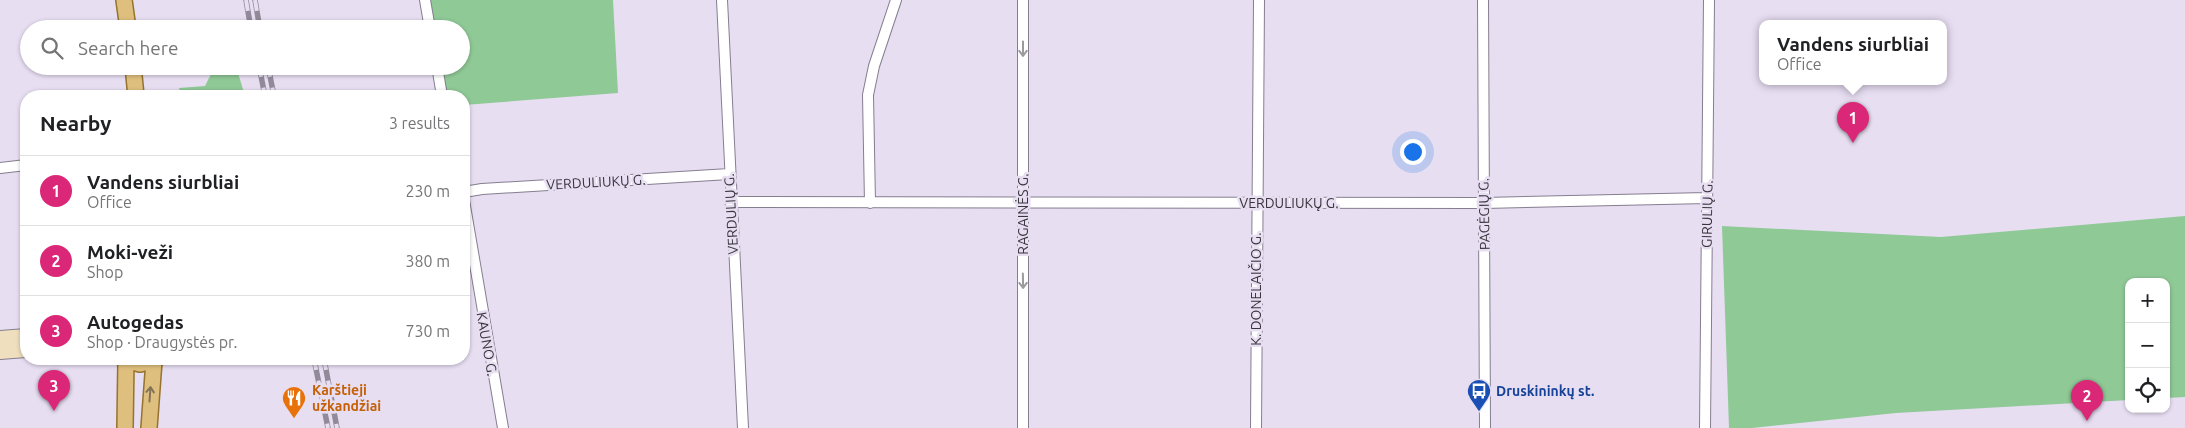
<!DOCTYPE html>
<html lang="en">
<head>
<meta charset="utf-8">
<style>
  :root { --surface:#fff; --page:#f2f2f2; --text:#202124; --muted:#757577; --line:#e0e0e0; --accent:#db2777 }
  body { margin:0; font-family:Ubuntu,sans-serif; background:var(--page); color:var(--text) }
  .controls { position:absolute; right:15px; bottom:15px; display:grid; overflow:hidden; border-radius:10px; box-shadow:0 1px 4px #0004 }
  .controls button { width:45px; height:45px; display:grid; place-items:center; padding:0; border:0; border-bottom:1px solid var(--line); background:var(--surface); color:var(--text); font:25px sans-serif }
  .you { position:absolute; left:1412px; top:151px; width:18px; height:18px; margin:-12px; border:4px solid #fff; border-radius:50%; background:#1a73e8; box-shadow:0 0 0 8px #1a73e833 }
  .badge { display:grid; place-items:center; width:32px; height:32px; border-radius:50%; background:var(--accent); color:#fff; font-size:16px; font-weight:700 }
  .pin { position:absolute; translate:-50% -41px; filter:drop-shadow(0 1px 2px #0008) }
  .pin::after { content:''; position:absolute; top:26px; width:18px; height:15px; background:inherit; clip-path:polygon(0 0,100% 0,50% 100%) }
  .popup { position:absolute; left:1759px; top:20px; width:188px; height:65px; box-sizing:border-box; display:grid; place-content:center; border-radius:10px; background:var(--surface); filter:drop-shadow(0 1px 4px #0005); font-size:16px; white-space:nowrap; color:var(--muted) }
  .popup b { font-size:19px; color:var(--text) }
  .popup::after { content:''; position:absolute; left:50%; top:100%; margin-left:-10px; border:10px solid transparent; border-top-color:var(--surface) }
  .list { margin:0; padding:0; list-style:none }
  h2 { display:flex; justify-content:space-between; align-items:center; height:65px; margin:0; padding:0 20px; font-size:21px }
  h2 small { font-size:16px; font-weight:400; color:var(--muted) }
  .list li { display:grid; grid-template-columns:32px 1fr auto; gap:15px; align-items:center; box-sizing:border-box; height:70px; padding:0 20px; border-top:1px solid var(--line) }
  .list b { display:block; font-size:19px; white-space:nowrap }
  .list p { margin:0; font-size:16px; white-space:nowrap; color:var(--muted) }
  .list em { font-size:16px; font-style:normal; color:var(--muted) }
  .icon { flex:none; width:28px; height:28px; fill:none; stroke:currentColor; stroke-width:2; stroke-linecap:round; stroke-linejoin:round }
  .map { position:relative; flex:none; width:2185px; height:428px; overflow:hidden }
  .search { position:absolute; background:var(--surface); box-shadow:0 1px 4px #0004; left:20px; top:20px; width:450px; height:55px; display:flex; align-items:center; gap:12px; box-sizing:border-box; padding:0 18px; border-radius:28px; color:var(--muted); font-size:19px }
  .panel { position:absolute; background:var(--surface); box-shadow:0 1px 4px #0004; left:20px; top:90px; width:450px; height:275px; border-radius:20px }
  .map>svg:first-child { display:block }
  .green { fill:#8fc996 }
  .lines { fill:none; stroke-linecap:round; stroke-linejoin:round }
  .street-casing { stroke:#857e8f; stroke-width:12 }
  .secondary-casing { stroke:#857e8f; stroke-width:16 }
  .primary-casing { stroke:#96732e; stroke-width:18 }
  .street { stroke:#fff; stroke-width:10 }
  .secondary { stroke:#efdfbe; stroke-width:14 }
  .primary { stroke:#dfbf7d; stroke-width:15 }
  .rail-casing { stroke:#918b99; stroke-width:5.5 }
  .rail { stroke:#e7def2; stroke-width:4; stroke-dasharray:11; stroke-linecap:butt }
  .oneway { stroke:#9c9a9e }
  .oneway2 { stroke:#837359 }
  .labels { text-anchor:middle; stroke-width:5; stroke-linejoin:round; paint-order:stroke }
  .street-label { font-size:14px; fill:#38353c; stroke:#e7def2 }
  .food-label { font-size:14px; font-weight:bold; fill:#c56008; stroke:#e7def2; text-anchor:start }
  .transit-label { font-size:14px; font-weight:bold; fill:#164399; stroke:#e7def2; text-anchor:start }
</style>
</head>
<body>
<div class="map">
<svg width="2185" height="428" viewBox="0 0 2185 428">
  <rect width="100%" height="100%" fill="#e7def2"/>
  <path class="green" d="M 425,0 L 613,0 L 618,93 L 464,105 L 464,96 L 442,96 L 437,66 L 461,66 L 461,29 L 430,29 Z
    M 215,66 L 236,66 L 245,96 L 181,96 L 179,88 L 205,86 Z
    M 2185,216 L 2185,397 L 2166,398 L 2166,282 L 2129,282 L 2129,400 L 1896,413 L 1752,428 L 1729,428 L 1722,226 L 1941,237 Z"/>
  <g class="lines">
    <g class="street-casing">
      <path id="street" d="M 425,0 L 430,29
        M 722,0 L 743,428
        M 1023,0 L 1023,428
        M 1483,0 L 1485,428
        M 437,66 L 442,96
        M 0,168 L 26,165
        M 464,192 L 482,189 L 729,174
        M 464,200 L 503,428
        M 730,202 L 1484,203 L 1707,198
        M 870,203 L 868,95 L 874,66 L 896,0
        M 1256,428 L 1259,0
        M 1705,428 L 1709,0"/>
    </g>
    <g class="secondary-casing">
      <path id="secondary" d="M 0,338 L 26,336
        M 0,352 L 26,350"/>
    </g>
    <g class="primary-casing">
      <path id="primary" d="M 124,0 L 128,29
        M 133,66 L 136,96
        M 123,359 L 140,364 L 157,359
        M 125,428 L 126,361
        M 149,428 L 154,361"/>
    </g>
    <use href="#street" class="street"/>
    <use href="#secondary" class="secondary"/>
    <use href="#primary" class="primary"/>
    <g class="rail-casing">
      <path id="rail" d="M 246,0 L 251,29
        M 255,0 L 260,29
        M 259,66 L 265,96
        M 268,66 L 274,96
        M 314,359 L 328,428
        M 324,359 L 337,428"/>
    </g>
    <use href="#rail" class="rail"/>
  </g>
  <defs><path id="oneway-shaft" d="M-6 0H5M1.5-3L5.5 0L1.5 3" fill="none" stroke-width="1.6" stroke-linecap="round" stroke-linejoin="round" transform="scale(1.25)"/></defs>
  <g class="oneway">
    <use href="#oneway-shaft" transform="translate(1023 49) rotate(90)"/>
    <use href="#oneway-shaft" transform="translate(1023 281) rotate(89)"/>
  </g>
  <use class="oneway2" href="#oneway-shaft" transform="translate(150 394) rotate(-86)"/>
  <defs>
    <g id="bus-pin" transform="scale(1.25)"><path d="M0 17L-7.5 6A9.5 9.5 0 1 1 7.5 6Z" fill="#1a4fb4" stroke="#e7def2"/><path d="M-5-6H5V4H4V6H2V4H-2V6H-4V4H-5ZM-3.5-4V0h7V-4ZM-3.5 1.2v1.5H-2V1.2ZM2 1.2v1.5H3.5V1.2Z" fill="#fff"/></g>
    <g id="restaurant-pin" transform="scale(1.25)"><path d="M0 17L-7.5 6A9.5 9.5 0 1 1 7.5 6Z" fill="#e8710a" stroke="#e7def2"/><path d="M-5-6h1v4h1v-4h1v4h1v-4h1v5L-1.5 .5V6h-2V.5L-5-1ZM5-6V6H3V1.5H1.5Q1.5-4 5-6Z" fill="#fff"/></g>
  </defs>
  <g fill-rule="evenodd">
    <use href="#bus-pin" x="1479" y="391"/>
    <use href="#restaurant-pin" x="294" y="398"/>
  </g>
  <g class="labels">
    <g class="street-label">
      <text transform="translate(596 182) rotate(-3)" y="5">VERDULIUKŲ G.</text>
      <text x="1289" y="208">VERDULIUKŲ G.</text>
      <text transform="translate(731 214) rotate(-93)" y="5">VERDULIŲ G.</text>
      <text transform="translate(1023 214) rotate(-90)" y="5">RAGAINĖS G.</text>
      <text transform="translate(1484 214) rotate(-91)" y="5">PAGĖGIŲ G.</text>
      <text transform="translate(1707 214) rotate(-89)" y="5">GIRULIŲ G.</text>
      <text transform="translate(1256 289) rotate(-90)" y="5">K. DONELAIČIO G.</text>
      <text transform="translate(487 344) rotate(80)" y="5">KAUNO G.</text>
    </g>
    <g class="food-label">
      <text x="312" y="395">Karštieji<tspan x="312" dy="16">užkandžiai</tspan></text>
    </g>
    <g class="transit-label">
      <text x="1496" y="396">Druskininkų st.</text>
    </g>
  </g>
</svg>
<div class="controls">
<button>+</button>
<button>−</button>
<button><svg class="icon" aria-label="locate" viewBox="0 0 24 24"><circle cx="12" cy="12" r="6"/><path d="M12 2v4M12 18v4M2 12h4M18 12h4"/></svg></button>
</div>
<div class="you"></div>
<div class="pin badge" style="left:1853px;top:143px">1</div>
<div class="popup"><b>Vandens siurbliai</b>Office</div>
<div class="pin badge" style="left:2087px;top:421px">2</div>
<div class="pin badge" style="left:54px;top:411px">3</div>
<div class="search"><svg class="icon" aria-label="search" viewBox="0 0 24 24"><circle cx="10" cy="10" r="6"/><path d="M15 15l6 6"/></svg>Search here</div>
<section class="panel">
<h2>Nearby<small>3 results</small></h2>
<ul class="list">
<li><span class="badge">1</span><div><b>Vandens siurbliai</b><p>Office</p></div><em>230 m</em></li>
<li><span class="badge">2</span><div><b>Moki-veži</b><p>Shop</p></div><em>380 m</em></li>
<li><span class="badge">3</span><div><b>Autogedas</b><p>Shop · Draugystės pr.</p></div><em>730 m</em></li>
</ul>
</section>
</div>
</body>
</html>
